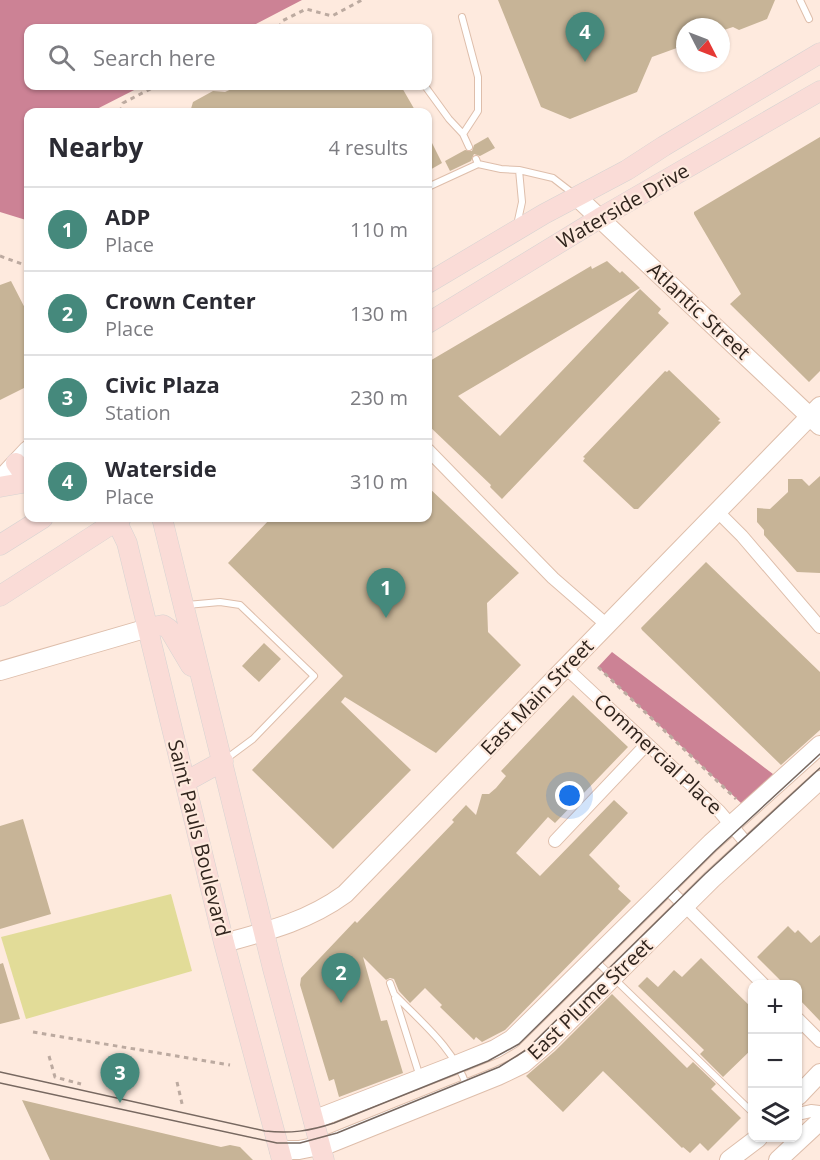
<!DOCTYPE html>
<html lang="en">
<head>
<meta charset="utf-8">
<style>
  :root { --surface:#fff; --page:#f2f2f3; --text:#2b2b33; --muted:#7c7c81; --line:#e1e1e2; --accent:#45897c }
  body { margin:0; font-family:"Open Sans",sans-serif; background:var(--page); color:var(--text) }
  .controls { position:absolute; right:18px; bottom:18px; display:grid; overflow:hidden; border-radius:12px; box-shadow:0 2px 4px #0004 }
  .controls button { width:54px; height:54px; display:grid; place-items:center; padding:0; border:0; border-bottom:2px solid var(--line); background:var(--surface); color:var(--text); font:30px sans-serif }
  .compass { position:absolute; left:676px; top:18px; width:54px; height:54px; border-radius:50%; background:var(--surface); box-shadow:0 2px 4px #0004; rotate:132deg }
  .you { position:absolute; left:570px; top:796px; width:21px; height:21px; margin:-15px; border:4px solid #fff; border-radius:50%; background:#1a73e8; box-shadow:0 0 0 9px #1a73e833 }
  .badge { display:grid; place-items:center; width:39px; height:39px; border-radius:50%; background:var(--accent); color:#fff; font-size:20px; font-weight:700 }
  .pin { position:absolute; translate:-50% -50px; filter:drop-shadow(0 2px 3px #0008) }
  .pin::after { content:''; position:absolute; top:32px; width:21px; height:18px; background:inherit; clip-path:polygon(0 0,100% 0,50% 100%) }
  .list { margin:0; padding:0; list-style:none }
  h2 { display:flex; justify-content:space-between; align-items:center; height:78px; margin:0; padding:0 24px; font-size:26px }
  h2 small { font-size:20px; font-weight:400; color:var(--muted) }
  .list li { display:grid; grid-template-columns:39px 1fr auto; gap:18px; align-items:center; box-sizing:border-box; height:84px; padding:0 24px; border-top:2px solid var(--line) }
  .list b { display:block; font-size:22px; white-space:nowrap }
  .list p { margin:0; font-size:20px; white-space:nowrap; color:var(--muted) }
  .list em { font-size:20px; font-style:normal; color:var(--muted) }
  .icon { flex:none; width:33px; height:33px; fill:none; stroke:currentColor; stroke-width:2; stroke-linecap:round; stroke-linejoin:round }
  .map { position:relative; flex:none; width:820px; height:1160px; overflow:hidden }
  .search { position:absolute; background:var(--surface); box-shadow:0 2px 4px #0004; left:24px; top:24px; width:408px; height:66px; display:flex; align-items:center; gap:15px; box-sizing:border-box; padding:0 21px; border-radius:12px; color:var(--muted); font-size:22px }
  .panel { position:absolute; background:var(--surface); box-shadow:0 2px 4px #0004; left:24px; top:108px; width:408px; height:414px; border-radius:12px }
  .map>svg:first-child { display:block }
  .green { fill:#e2dc98 }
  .water { fill:#cc8295 }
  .building { fill:#c7b497 }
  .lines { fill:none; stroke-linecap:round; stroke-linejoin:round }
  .lane-casing { stroke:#debeab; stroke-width:8 }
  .street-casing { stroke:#debeab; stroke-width:14 }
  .secondary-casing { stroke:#debeab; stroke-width:20 }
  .primary-casing { stroke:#d6d3d2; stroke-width:21 }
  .path { stroke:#bcaaa0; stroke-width:3; stroke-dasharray:4.5 4.5; stroke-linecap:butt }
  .lane { stroke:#fff; stroke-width:6 }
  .street { stroke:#fff; stroke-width:12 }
  .secondary { stroke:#fff; stroke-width:18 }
  .primary { stroke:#fadcd7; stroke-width:20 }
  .tram { stroke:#776860; stroke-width:1.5 }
  .labels { text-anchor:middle; stroke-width:4.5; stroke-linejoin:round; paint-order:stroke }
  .street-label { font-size:20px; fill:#30241d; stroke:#feeade }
</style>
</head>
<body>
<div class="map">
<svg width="820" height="1160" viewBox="0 0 820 1160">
  <rect width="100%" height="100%" fill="#feeade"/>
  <path class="green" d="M 171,894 L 192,971 L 26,1019 L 1,937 Z"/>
  <path class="water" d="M 0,0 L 302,0 L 248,28 L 28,28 L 28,86 L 142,86 L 91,112 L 28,112 L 28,219 L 26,220 L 0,212 Z
    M 612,652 L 777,777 L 742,804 L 598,667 Z"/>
  <path class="building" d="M 498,0 L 775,0 L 767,19 L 739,30 L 733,27 L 721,31 L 721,27 L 685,27 L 685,45 L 652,57 L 637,92 L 570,119 L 541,107 Z
    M 238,86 L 401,86 L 416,112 L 190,112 L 193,102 L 213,91 L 225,92 Z
    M 428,135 L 442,163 L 428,171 Z
    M 488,137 L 495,148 L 480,156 L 474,154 L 471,161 L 450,171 L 445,161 L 465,150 L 472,151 L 474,145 Z
    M 820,137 L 820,371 L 809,382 L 730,304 L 741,294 L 694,214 L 694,212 Z
    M 607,261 L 620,273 L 622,271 L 640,288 L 458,396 L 500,436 L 640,289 L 661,309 L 658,313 L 669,323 L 502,499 L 490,487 L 491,485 L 428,425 L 428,362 L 591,266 L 592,269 Z
    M 11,281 L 28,314 L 28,386 L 0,400 L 0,285 Z
    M 669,370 L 720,419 L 718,421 L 721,422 L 638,509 L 634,509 L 583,461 L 585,458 L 583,457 L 665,371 L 667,372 Z
    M 820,476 L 820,573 L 797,572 L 764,535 L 764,530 L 757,522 L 757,508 L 770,509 L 788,492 L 788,479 L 802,479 L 809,486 Z
    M 428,487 L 519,573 L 487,603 L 488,632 L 521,665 L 436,753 L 345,697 L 341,702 L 411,770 L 333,849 L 252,770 L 343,676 L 228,563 L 271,518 L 428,518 Z
    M 706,562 L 820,672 L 820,730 L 781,765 L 642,630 L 641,628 Z
    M 264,643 L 281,659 L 259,682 L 242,666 Z
    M 573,695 L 628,747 L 555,823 L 548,817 L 516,853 L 540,876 L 614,800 L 628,813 L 589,855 L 620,886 L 618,889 L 631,901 L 505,1030 L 482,1042 L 476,1037 L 474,1040 L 440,1007 L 442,1005 L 425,988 L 410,1003 L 399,991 L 394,979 L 390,978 L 386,980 L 363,957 L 381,1021 L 387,1020 L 403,1073 L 339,1097 L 334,1079 L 329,1081 L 300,985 L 301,978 L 355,921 L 357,923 L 454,822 L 452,820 L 466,805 L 476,815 L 482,794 L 489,794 L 496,788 L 506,776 L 501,771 Z
    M 23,819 L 51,914 L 0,929 L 0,826 Z
    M 788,926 L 795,933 L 798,930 L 811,943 L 820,935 L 820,1021 L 798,998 L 798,984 L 784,984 L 757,957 Z
    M 701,958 L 753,1009 L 753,1048 L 723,1077 L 700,1054 L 704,1050 L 638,986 L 647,977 L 658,987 L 674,970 L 682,977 Z
    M 3,963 L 20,1019 L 0,1024 L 0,964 Z
    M 612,994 L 687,1068 L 693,1062 L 716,1084 L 711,1089 L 741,1118 L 708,1151 L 700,1143 L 690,1153 L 683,1147 L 682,1148 L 603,1071 L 563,1112 L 526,1076 L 555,1051 Z
    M 22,1100 L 221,1147 L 230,1145 L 240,1147 L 253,1160 L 50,1160 Z"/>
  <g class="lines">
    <g class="lane-casing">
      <path id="lane" d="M 800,0 L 809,19
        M 462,17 L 478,77 L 478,111 L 463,134 L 469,147
        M 425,86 L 449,119 L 463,134
        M 476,159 L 478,164 L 501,169 L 519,170 L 553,178 L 575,195
        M 428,187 L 478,164
        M 517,225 L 522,202 L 519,170
        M 187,605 L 220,602 L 240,605 L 314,676 L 253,739 L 226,759
        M 595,960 L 752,1112
        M 390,983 L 394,994 C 422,1023 454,1048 467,1087
        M 395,998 L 420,1077"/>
    </g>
    <g class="street-casing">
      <path id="street" d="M 428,450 L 553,578 L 607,625
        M 717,511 L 742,536 L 820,627
        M 565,667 L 719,811 L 748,845
        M 555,841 L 647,744
        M 666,887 L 763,984
        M 798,1019 L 820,1041
        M 798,1114 L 811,1111 L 820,1112"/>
    </g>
    <g class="secondary-casing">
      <path id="secondary" d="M 577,197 L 820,426
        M 0,480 L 28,450
        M 0,671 L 148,628
        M 224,943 C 268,931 308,921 345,894 L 820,406
        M 798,1096 L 820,1073
        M 313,1120 L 458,1064 L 495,1049 L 512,1039 L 711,843 L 820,745
        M 279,1150 L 299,1150 L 329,1144 L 498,1076 L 523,1064 L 547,1043 L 712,879 L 820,780
        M 729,1160 L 758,1138
        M 778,1160 L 820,1121"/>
    </g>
    <g class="primary-casing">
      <path id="primary" d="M 428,283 L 544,214 L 627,170 L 664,146 L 820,53
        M 428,323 L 600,218 L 820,91
        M 16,463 L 28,480
        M 0,487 L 28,482
        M 115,518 L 127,543 L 224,943 L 282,1160
        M 162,518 L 273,969 L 324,1160
        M 0,545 L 43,518
        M 0,596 L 121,518
        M 148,628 L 163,625 L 169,629 L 191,666
        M 185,782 L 223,761"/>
    </g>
    <path class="path" d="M 279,28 L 282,21 L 306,9 L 332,16 L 362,0
      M 120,112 L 123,103 L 156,86
      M 0,256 L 22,264 L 28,260
      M 598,667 L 736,799
      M 33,1032 L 230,1065
      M 49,1056 L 55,1077 L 81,1084
      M 177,1082 L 183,1108"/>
    <use href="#lane" class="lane"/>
    <use href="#street" class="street"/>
    <use href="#secondary" class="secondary"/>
    <use href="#primary" class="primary"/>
    <path class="tram" d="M 0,1072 L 265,1131 C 290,1134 310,1131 334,1123 L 488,1061 L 519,1044 L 716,850 L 820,754
      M 0,1083 L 277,1143 L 300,1143 L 337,1133 L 499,1067 L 526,1050 L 705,874 L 820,768"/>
  </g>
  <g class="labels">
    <g class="street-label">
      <text transform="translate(623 206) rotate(-30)" y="7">Waterside Drive</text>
      <text transform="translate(699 311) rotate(43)" y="7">Atlantic Street</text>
      <text transform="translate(537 697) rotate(-46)" y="7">East Main Street</text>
      <text transform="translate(658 754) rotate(43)" y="7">Commercial Place</text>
      <text transform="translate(199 838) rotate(76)" y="7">Saint Pauls Boulevard</text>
      <text transform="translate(590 999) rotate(-44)" y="7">East Plume Street</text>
    </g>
  </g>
</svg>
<div class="controls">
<button>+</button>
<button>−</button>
<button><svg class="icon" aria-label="layers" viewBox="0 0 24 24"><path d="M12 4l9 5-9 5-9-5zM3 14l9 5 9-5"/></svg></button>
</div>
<svg class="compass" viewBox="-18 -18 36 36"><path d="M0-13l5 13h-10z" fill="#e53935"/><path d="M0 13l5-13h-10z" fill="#7c7c81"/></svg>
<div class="you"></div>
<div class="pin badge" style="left:386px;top:618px">1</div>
<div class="pin badge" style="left:341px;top:1003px">2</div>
<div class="pin badge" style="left:120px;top:1103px">3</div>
<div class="pin badge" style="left:585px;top:62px">4</div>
<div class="search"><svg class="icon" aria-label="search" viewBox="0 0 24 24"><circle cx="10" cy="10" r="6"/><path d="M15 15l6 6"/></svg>Search here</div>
<section class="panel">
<h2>Nearby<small>4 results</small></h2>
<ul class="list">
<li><span class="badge">1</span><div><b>ADP</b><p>Place</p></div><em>110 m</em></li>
<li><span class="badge">2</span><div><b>Crown Center</b><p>Place</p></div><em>130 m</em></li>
<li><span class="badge">3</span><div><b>Civic Plaza</b><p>Station</p></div><em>230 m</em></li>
<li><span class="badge">4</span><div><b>Waterside</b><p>Place</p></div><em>310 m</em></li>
</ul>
</section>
</div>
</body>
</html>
